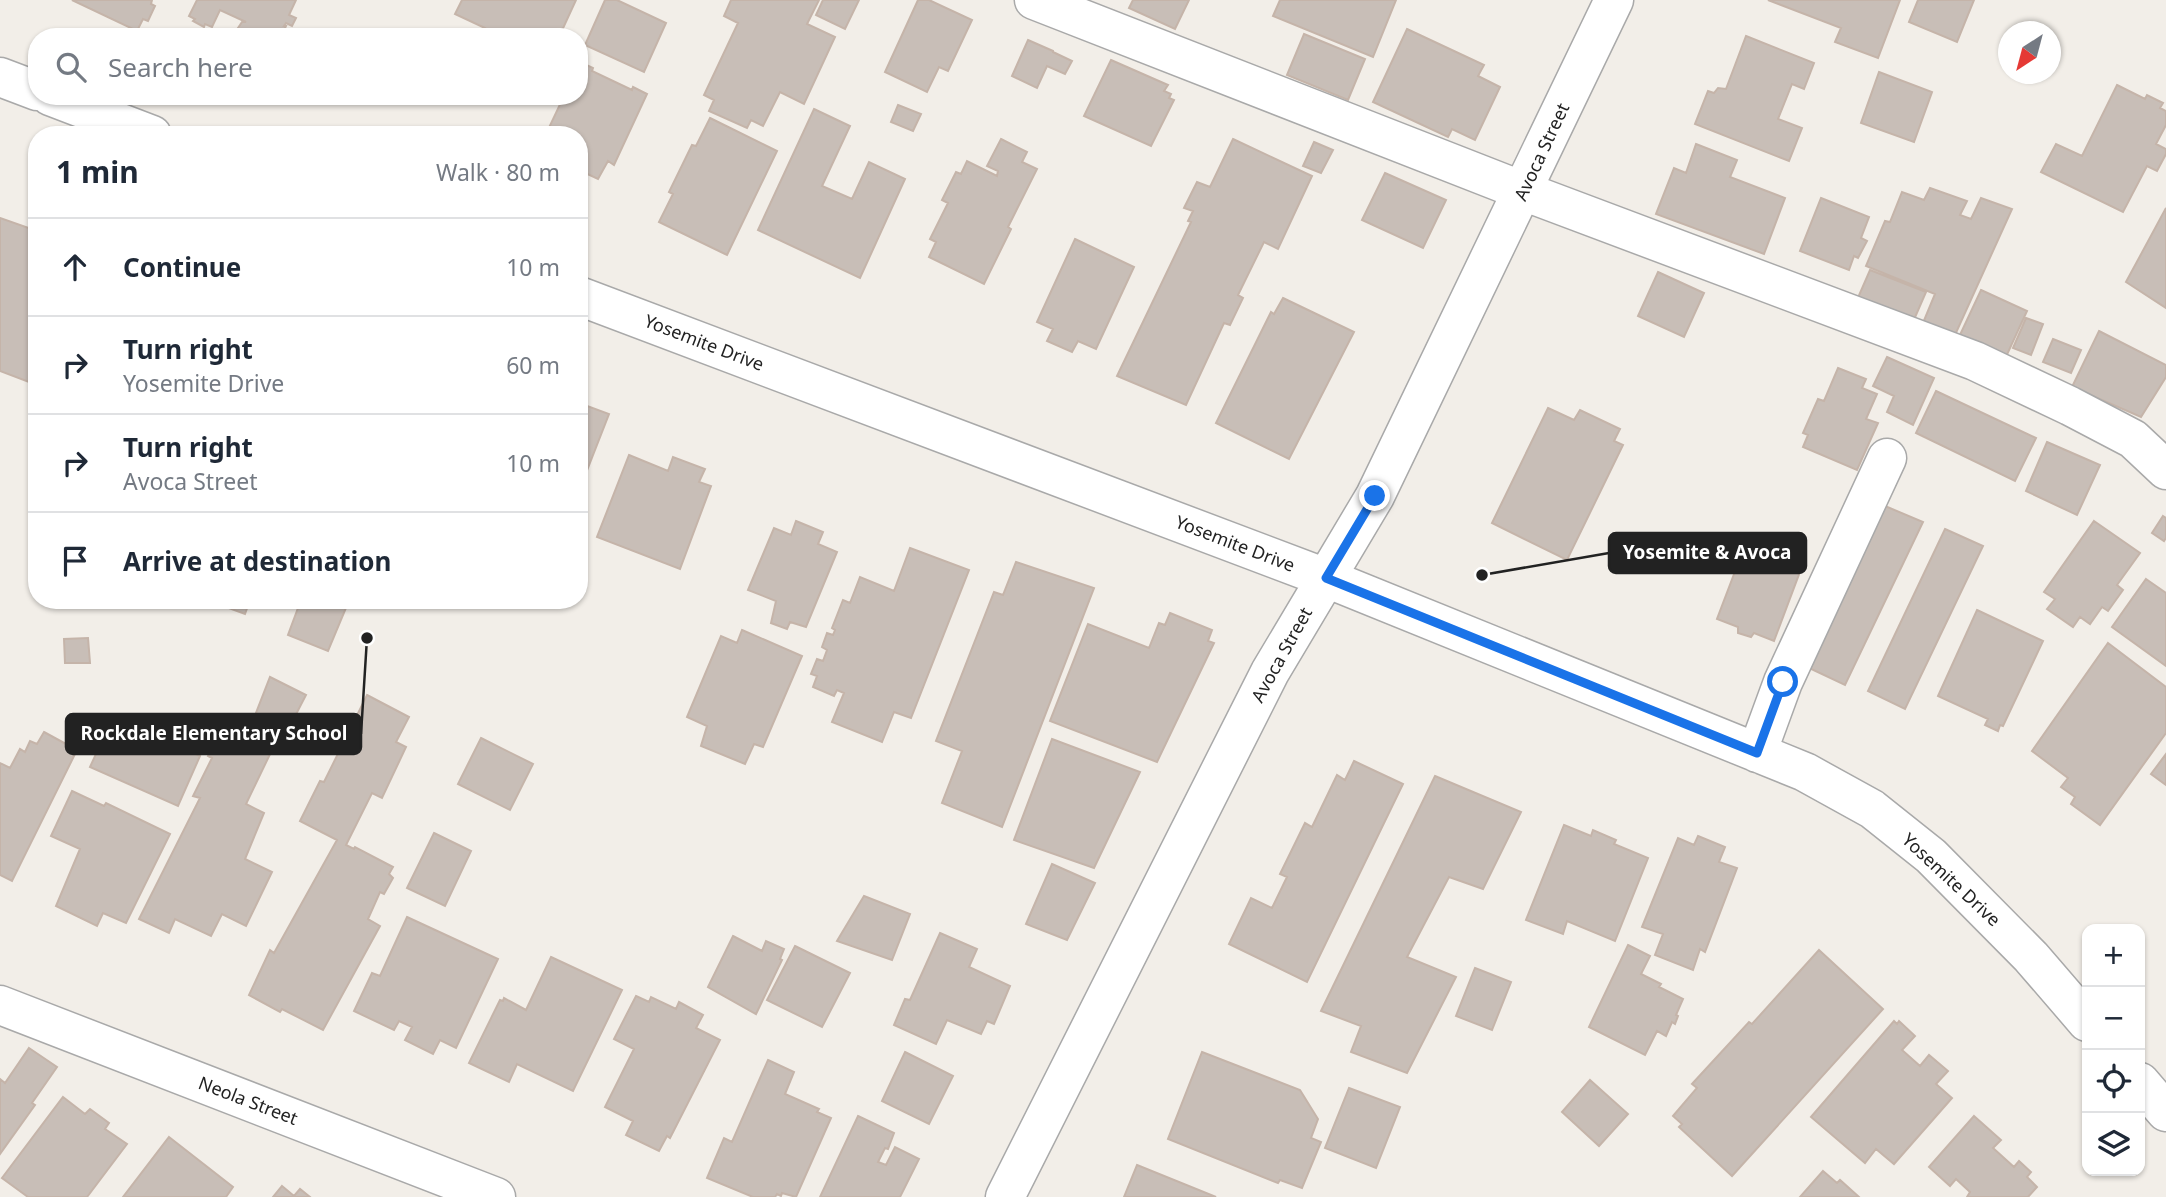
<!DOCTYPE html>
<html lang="en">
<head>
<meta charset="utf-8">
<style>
  :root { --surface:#fff; --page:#f6f6f7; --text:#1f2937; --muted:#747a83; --line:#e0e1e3 }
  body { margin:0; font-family:"Noto Sans",sans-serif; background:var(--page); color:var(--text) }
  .controls { position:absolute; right:21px; bottom:21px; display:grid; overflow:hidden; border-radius:14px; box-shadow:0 2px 5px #0004 }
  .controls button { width:63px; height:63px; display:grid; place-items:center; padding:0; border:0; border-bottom:2px solid var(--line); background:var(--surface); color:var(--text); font:35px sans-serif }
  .compass { position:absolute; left:1998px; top:21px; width:63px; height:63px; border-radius:50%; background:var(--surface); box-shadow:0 2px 5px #0004; rotate:216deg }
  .stop { position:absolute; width:21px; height:21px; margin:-16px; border:5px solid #1a73e8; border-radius:50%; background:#fff }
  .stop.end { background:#1a73e8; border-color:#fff; box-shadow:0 2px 7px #0008 }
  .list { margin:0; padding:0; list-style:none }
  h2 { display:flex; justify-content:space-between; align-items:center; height:91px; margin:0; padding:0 28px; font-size:30px }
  h2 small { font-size:23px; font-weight:400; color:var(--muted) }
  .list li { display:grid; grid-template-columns:46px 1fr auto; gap:21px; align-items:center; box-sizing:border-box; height:98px; padding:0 28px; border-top:2px solid var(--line) }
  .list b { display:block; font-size:26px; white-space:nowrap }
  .list p { margin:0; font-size:23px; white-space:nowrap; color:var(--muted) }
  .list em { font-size:23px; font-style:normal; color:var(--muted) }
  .icon { flex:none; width:38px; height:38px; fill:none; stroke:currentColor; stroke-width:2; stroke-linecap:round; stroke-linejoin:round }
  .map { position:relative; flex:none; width:2166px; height:1197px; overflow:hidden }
  .search { position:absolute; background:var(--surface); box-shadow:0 2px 5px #0004; left:28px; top:28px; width:560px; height:77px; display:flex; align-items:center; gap:18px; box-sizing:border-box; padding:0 24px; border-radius:28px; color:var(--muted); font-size:26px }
  .panel { position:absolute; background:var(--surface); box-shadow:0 2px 5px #0004; left:28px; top:126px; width:560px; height:483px; border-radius:28px }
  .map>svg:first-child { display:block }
  .building { fill:#c8beb7; stroke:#c5b4a9; stroke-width:2 }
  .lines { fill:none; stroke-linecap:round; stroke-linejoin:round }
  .minor-casing { stroke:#a9a9a9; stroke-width:41 }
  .minor { stroke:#fff; stroke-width:38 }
  .route { stroke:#1a73e8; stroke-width:9 }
  .labels { text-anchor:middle; stroke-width:5; stroke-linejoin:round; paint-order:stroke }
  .street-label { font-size:18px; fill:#222; stroke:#fff }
  .leader { fill:none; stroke:#222; stroke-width:2.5 }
  .callout-dot { fill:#222; stroke:#fff; stroke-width:2.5 }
  .callout { fill:#222; stroke:#222; stroke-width:2.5 }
  .callout-label { font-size:19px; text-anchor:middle; font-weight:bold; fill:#fff }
</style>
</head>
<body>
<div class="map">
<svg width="2166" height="1197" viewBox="0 0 2166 1197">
  <rect width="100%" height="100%" fill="#f2eee8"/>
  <path class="building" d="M 72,0 L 152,0 L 151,4 L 155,6 L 148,21 L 143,19 L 137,31 Z
    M 197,0 L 296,0 L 289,15 L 296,18 L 292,26 L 286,23 L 284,26 L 286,26 L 281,37 L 239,37 L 241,33 L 236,31 L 242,22 L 246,22 L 220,10 L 212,27 L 205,24 L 204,27 L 193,21 L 195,19 L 189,16 Z
    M 462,0 L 576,0 L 559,37 L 493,37 L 483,32 L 485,28 L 455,14 Z
    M 605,0 L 617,0 L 666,23 L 644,72 L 585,45 Z
    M 731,0 L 819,0 L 807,24 L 835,37 L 804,104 L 780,92 L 763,126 L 751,120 L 747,128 L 709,111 L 714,100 L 704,95 L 738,23 L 724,16 Z
    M 823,0 L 859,0 L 845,29 L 816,15 Z
    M 918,0 L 929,0 L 972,20 L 948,71 L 939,67 L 927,92 L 885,72 Z
    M 1133,0 L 1189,0 L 1175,29 L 1129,8 Z
    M 1280,0 L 1396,0 L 1373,57 L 1273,16 Z
    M 1768,0 L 1900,0 L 1878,58 L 1835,42 L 1841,28 Z
    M 1918,0 L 1974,0 L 1957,42 L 1909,22 Z
    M 1407,29 L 1484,65 L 1478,76 L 1500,87 L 1475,140 L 1452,129 L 1448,137 L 1373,102 Z
    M 1304,34 L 1365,59 L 1348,100 L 1287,75 Z
    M 1746,36 L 1814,63 L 1804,89 L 1792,84 L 1778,119 L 1802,128 L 1789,161 L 1695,124 L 1708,91 L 1714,93 L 1718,88 L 1726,89 Z
    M 1028,40 L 1053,51 L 1053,52 L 1072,61 L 1065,74 L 1047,66 L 1037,88 L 1012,76 Z
    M 1111,60 L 1168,85 L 1164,91 L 1171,94 L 1169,98 L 1174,100 L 1151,146 L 1084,116 Z
    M 580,62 L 593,68 L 592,71 L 632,90 L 633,87 L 647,94 L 614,165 L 608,161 L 598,179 L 579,170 L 579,135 L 546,134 L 564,96 L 579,96 Z
    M 1879,72 L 1932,92 L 1914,142 L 1861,123 Z
    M 2117,85 L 2145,99 L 2147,95 L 2163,103 L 2160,108 L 2166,111 L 2166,125 L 2156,144 L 2166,149 L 2166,154 L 2157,171 L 2147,166 L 2123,212 L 2041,172 L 2056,144 L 2082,156 Z
    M 898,105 L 921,114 L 913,131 L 891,122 Z
    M 814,109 L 850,126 L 822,186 L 852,199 L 869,162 L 905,179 L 860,278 L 758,230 Z
    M 710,118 L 777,151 L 727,255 L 659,222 L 673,194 L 669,192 L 692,145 L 696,146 Z
    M 1001,139 L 1027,152 L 1022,162 L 1037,169 L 1008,227 L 1011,229 L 984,284 L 929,257 L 936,242 L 930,239 L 948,203 L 942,200 L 956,172 L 961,174 L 967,161 L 997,176 L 998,171 L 987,166 Z
    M 1233,139 L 1312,176 L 1278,249 L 1264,242 L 1238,295 L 1243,298 L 1230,325 L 1224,323 L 1186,405 L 1117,376 L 1191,222 L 1188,221 L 1193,211 L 1184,208 L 1197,182 L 1210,187 Z
    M 1314,142 L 1333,150 L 1321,173 L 1303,166 Z
    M 1696,144 L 1737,160 L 1730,177 L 1785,198 L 1764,254 L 1656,214 L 1674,168 L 1686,173 Z
    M 1385,173 L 1446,200 L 1423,248 L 1362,220 Z
    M 1930,188 L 1967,201 L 1960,215 L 1971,219 L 1981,198 L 2012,209 L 1955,335 L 1923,323 L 1935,294 L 1866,266 L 1885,221 L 1890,222 L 1902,192 L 1924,200 Z
    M 1821,198 L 1869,217 L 1861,238 L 1867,241 L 1858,258 L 1854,256 L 1849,270 L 1800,251 Z
    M 2166,208 L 2166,308 L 2126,282 Z
    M 0,218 L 37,231 L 37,385 L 0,371 Z
    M 1075,239 L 1134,267 L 1096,349 L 1078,341 L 1072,352 L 1047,341 L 1053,329 L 1037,322 Z
    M 1870,270 L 1926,292 L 1913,322 L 1857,300 Z
    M 1658,272 L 1704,293 L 1684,337 L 1638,316 Z
    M 1981,290 L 2027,311 L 2005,359 L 1959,337 Z
    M 1283,298 L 1354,332 L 1289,459 L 1216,423 L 1271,312 L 1274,314 Z
    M 2026,318 L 2043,324 L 2031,355 L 2013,348 Z
    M 2099,331 L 2166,365 L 2166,377 L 2141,417 L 2072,387 Z
    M 2053,339 L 2081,350 L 2071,373 L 2043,362 Z
    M 1887,357 L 1934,378 L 1913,425 L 1887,412 L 1894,396 L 1873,386 Z
    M 1838,368 L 1866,379 L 1862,388 L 1877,394 L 1866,419 L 1878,423 L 1857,470 L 1803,447 L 1808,435 L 1803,433 L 1818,399 L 1824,401 Z
    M 1936,391 L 2036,438 L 2015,481 L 1916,433 Z
    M 579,403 L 609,414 L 579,491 Z
    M 1548,408 L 1574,420 L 1580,410 L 1620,429 L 1614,441 L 1623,445 L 1567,560 L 1492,523 Z
    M 2047,442 L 2100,465 L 2077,515 L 2026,491 Z
    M 629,455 L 668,471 L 673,457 L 705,469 L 699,482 L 711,486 L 680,569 L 597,537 Z
    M 1885,506 L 1923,522 L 1845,685 L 1807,667 Z
    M 2163,516 L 2166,518 L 2166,538 L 2164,541 L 2152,533 Z
    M 796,521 L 823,532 L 818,544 L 837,552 L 806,627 L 790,622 L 787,629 L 771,623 L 776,601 L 748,590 L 774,528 L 791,535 Z
    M 2094,521 L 2140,553 L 2117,585 L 2123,590 L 2108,611 L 2102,607 L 2090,624 L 2080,617 L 2073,627 L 2047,609 L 2055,599 L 2044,592 Z
    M 1945,529 L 1983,546 L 1905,709 L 1868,691 Z
    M 1747,540 L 1804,561 L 1774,641 L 1754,633 L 1751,637 L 1738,633 L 1738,627 L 1717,619 Z
    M 910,548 L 969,570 L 911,718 L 894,712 L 882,742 L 832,722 L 844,693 L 837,690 L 834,696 L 813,687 L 817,676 L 811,674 L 817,659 L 823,661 L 827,650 L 822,647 L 827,633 L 833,635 L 835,630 L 832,628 L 843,600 L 850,603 L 860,577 L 894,591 Z
    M 1016,562 L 1094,588 L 1002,827 L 942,803 L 962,751 L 936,741 L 994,592 L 1003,595 Z
    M 2146,579 L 2166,593 L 2166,666 L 2112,627 Z
    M 207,600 L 250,600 L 245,614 Z
    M 301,600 L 341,600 L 348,603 L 328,651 L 288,635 Z
    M 1977,610 L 2043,641 L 2003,726 L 2000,725 L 1998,731 L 1985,725 L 1988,719 L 1938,696 Z
    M 1170,613 L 1212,630 L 1208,641 L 1214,643 L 1157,762 L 1050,721 L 1088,624 L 1149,648 L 1159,623 L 1165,625 Z
    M 742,630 L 802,656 L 763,747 L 754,744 L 745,764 L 701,746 L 707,726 L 687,717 L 721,636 L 737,643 Z
    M 88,638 L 90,663 L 65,663 L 64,639 Z
    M 2108,643 L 2166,687 L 2166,733 L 2100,825 L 2071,804 L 2075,797 L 2061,787 L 2068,778 L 2032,751 Z
    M 270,677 L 306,695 L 277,751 L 272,750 L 246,804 L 264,813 L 245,859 L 272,872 L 246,926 L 222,914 L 211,936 L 175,919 L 169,933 L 139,919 L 200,798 L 193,796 L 212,758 L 208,756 L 224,724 L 247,736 Z
    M 367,695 L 409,717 L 396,742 L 406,747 L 382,798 L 372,793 L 346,845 L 354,849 L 355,847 L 393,867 L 389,874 L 393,878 L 384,894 L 380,892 L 368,919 L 380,926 L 323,1030 L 282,1009 L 280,1012 L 249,995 L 270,950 L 274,953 L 337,840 L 300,821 L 320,781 L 324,782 Z
    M 113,717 L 200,756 L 178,806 L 90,767 Z
    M 44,732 L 77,750 L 12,881 L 0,875 L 0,763 L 10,768 L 20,749 L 25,752 L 30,741 L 37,744 Z
    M 481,738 L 533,764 L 510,810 L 458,784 Z
    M 1052,739 L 1140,772 L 1094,868 L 1014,840 Z
    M 2166,754 L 2166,785 L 2151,774 Z
    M 1354,761 L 1403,784 L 1307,982 L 1229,944 L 1251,898 L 1272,908 L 1287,877 L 1280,874 L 1305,823 L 1312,827 L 1337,775 L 1345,780 Z
    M 1435,776 L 1521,812 L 1483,889 L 1449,877 L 1407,957 L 1456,977 L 1407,1073 L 1351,1052 L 1361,1026 L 1321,1011 Z
    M 72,791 L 104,806 L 106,803 L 170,834 L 126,923 L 103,913 L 97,926 L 56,906 L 80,849 L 51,836 Z
    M 1564,825 L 1591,836 L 1593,830 L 1616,840 L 1614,844 L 1648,858 L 1615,941 L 1567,921 L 1563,934 L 1526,920 Z
    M 434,833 L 471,851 L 445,906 L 407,888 Z
    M 1698,836 L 1725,847 L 1719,862 L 1737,868 L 1705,952 L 1700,949 L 1693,970 L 1655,955 L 1663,934 L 1642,927 L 1678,838 L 1694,845 Z
    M 1052,864 L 1095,883 L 1067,940 L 1026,924 Z
    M 864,896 L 910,914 L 892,960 L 837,941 Z
    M 407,917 L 498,959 L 456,1048 L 440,1040 L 433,1054 L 405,1040 L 412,1027 L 399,1021 L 394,1030 L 354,1011 L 372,973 L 380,976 Z
    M 940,933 L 977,949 L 969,967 L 1010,986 L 994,1024 L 987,1021 L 981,1034 L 947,1020 L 936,1044 L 894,1025 L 905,999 L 910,1000 Z
    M 733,936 L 762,951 L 766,941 L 784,949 L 780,959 L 782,960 L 756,1014 L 708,987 Z
    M 1628,945 L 1650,956 L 1641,974 L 1661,984 L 1659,987 L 1683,999 L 1676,1015 L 1678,1016 L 1675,1024 L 1672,1022 L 1666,1036 L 1657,1031 L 1645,1055 L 1589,1027 Z
    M 795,946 L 850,973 L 822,1027 L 767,1000 Z
    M 1819,950 L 1883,1009 L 1732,1176 L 1679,1127 L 1682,1124 L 1673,1116 L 1697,1088 L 1692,1084 L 1749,1022 L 1752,1024 Z
    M 551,957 L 622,990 L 573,1091 L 517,1064 L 509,1082 L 469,1063 L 500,1000 L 503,1001 L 504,998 L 526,1010 Z
    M 1475,968 L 1511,982 L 1492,1030 L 1456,1016 Z
    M 636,996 L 649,1002 L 651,997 L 676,1009 L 679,1002 L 703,1015 L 696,1028 L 720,1040 L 670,1138 L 667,1136 L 659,1151 L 626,1135 L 633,1121 L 605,1107 L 634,1049 L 614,1039 Z
    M 1894,1021 L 1897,1024 L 1899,1021 L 1915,1036 L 1902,1050 L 1920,1066 L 1929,1055 L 1948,1071 L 1936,1084 L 1952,1098 L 1894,1164 L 1876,1149 L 1865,1163 L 1811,1117 Z
    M 29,1048 L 57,1067 L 32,1103 L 35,1105 L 0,1154 L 0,1079 L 5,1083 Z
    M 905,1052 L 953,1076 L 929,1124 L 882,1101 Z
    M 1202,1052 L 1300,1090 L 1318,1119 L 1311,1138 L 1321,1142 L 1302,1188 L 1280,1180 L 1278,1183 L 1168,1139 Z
    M 768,1060 L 794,1072 L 785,1094 L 819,1109 L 817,1112 L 831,1118 L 796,1197 L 782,1193 L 781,1196 L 777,1194 L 775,1197 L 753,1197 L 707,1178 L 724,1138 L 732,1142 Z
    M 1590,1080 L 1628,1114 L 1599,1146 L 1562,1112 Z
    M 1349,1088 L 1400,1107 L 1376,1168 L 1325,1148 Z
    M 63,1097 L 85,1114 L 90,1109 L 109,1123 L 105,1129 L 127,1144 L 87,1197 L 28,1197 L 2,1178 Z
    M 858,1116 L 894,1133 L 888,1149 L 885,1148 L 878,1162 L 886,1165 L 895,1147 L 919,1159 L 900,1197 L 820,1197 Z
    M 1974,1116 L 2001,1140 L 1993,1148 L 2014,1167 L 2019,1161 L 2031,1172 L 2027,1177 L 2037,1187 L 2028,1197 L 1967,1197 L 1970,1192 L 1956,1179 L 1950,1186 L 1929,1167 Z
    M 169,1137 L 233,1187 L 226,1197 L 123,1197 Z
    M 1137,1165 L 1216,1197 L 1124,1197 Z
    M 1823,1171 L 1837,1183 L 1840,1180 L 1859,1197 L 1800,1197 Z
    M 282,1186 L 294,1196 L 300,1189 L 310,1197 L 273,1197 Z"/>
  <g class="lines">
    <g class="minor-casing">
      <path id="minor" d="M 1034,0 L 1523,191 L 1975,361 L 2070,406 L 2133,439 L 2166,470
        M 0,77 L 37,91
        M 50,96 L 152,135
        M 579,296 L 1326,578 L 1805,772 L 1872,809 L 1931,856 L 2031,957 L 2087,1022
        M 1757,753 L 1783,682 L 1887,458
        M 0,1005 L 496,1197
        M 2140,1082 L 2166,1112
        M 1005,1197 L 1270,672 L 1375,496 L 1614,0"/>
    </g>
    <use href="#minor" class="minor"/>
  </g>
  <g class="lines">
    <path class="route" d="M 1375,496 L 1326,578 L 1757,753 L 1783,682"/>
  </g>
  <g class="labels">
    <g class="street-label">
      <text transform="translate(1542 152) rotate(-65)" y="6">Avoca Street</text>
      <text transform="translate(704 343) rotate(21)" y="6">Yosemite Drive</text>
      <text transform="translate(1235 544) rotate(21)" y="6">Yosemite Drive</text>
      <text transform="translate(1282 655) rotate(-61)" y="6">Avoca Street</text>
      <text transform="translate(1951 880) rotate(43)" y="6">Yosemite Drive</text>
      <text transform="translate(248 1101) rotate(21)" y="6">Neola Street</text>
    </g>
  </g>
  <path class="leader" d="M1482 575L1609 553M367 638L361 734"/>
  <g class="callout-dot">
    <circle cx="1482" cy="575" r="7"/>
    <circle cx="367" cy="638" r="7"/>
  </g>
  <g class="callout">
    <rect x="1609" y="533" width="197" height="40" rx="7"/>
    <rect x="66" y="714" width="295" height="40" rx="7"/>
  </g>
  <g class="callout-label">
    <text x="1707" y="559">Yosemite &amp; Avoca</text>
    <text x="214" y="740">Rockdale Elementary School</text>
  </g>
</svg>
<div class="controls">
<button>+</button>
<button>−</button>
<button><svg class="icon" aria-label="locate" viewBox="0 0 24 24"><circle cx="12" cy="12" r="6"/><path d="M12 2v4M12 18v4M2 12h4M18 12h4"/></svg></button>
<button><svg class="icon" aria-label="layers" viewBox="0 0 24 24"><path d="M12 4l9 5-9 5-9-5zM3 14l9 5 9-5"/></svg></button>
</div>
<svg class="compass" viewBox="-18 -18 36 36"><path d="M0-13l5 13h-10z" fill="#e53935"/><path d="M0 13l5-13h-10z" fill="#747a83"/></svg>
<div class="stop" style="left:1783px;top:682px"></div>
<div class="stop end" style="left:1375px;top:496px"></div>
<div class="search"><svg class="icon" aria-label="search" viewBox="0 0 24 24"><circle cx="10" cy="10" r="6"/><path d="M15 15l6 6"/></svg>Search here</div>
<section class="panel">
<h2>1 min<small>Walk · 80 m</small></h2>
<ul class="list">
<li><svg class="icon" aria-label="ahead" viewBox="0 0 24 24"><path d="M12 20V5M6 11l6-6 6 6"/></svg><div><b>Continue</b></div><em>10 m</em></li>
<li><svg class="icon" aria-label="right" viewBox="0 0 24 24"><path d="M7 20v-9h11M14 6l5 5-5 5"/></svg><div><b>Turn right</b><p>Yosemite Drive</p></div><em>60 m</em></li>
<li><svg class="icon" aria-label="right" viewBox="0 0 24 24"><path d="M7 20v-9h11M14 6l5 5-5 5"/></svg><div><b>Turn right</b><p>Avoca Street</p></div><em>10 m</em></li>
<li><svg class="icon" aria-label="arrive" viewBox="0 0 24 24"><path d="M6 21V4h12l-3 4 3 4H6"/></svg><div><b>Arrive at destination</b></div></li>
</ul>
</section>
</div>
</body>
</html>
